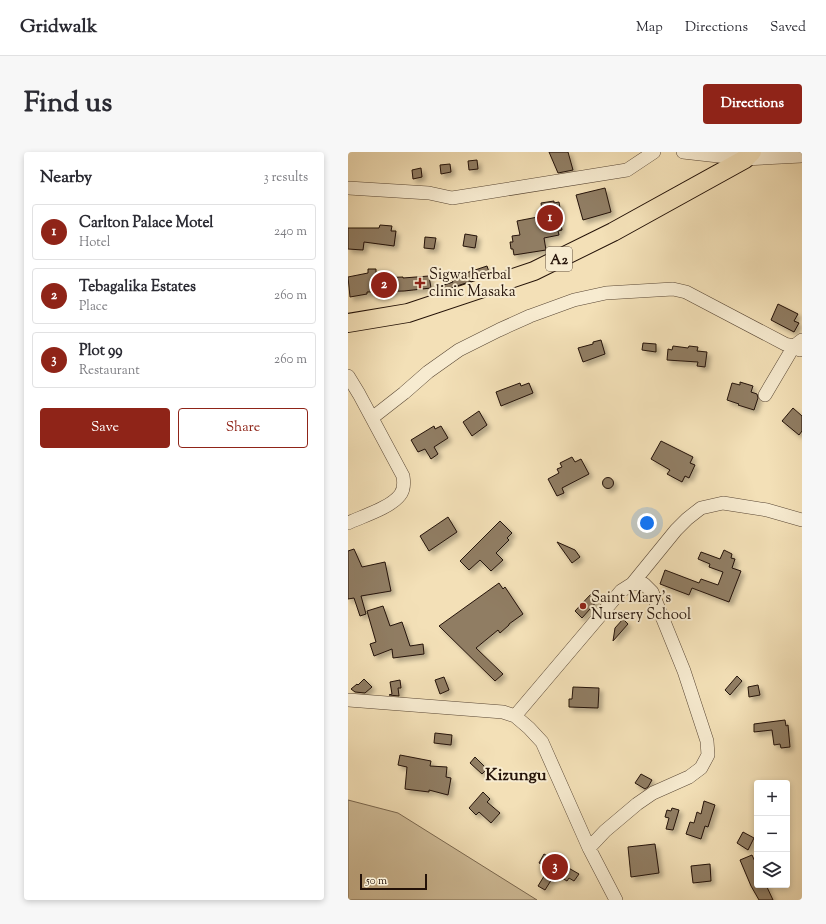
<!DOCTYPE html>
<html lang="en">
<head>
<meta charset="utf-8">
<style>
  :root { --surface:#fff; --page:#f7f7f7; --text:#2b2b33; --muted:#7c7c81; --line:#e1e1e2; --accent:#8f2418 }
  body { margin:0; font-family:"Sorts Mill Goudy",serif; background:var(--page); color:var(--text) }
  .controls { position:absolute; right:12px; bottom:12px; display:grid; overflow:hidden; border-radius:4px; box-shadow:0 2px 6px #0003 }
  .controls button { width:36px; height:36px; display:grid; place-items:center; padding:0; border:0; border-bottom:1px solid var(--line); background:var(--surface); color:var(--text); font:20px sans-serif }
  .scale { position:absolute; left:12px; bottom:10px; width:67px; box-sizing:border-box; padding-left:4px; border:2px solid #241208; border-top:0; font-size:11px; line-height:14px; white-space:nowrap; color:#241208; -webkit-text-stroke:3px #f7ebd0; paint-order:stroke }
  .you { position:absolute; left:299px; top:371px; width:14px; height:14px; margin:-10px; border:3px solid #fff; border-radius:50%; background:#1a73e8; box-shadow:0 0 0 6px #1a73e833 }
  .badge { display:grid; place-items:center; width:26px; height:26px; border-radius:50%; background:var(--accent); color:#fff; font-size:13px; font-weight:700 }
  .pin { position:absolute; translate:-50% -50%; border:2px solid #fff; box-shadow:0 1px 4px #0006 }
  .list { margin:0; padding:0; list-style:none }
  h2 { display:flex; justify-content:space-between; align-items:center; height:52px; margin:0; padding:0 16px; font-size:17px }
  h2 small { font-size:13px; font-weight:400; color:var(--muted) }
  .list li { display:grid; grid-template-columns:26px 1fr auto; gap:12px; align-items:center; box-sizing:border-box; height:56px; margin:0 8px 8px; padding:0 8px; border:1px solid var(--line); border-radius:4px }
  .list b { display:block; font-size:15px; white-space:nowrap }
  .list p { margin:0; font-size:13px; white-space:nowrap; color:var(--muted) }
  .list em { font-size:13px; font-style:normal; color:var(--muted) }
  .actions { display:flex; gap:8px; padding:12px 16px }
  .actions a { flex:1; padding:9px 0; border:1px solid var(--accent); border-radius:4px; text-align:center; font-size:14px; color:var(--accent) }
  .actions .main { background:var(--accent); color:#fff }
  .icon { flex:none; width:22px; height:22px; fill:none; stroke:currentColor; stroke-width:2; stroke-linecap:round; stroke-linejoin:round }
  .map { position:relative; flex:none; width:454px; height:748px; overflow:hidden; border-radius:4px }
  header { display:flex; align-items:center; gap:24px; box-sizing:border-box; height:56px; padding:0 20px; background:var(--surface); border-bottom:1px solid var(--line) }
  header strong { font-size:19px }
  nav { display:flex; gap:22px; margin-inline-start:auto; font-size:14px }
  .intro { display:flex; align-items:center; justify-content:space-between; box-sizing:border-box; height:96px; padding:0 24px }
  h1 { margin:0; font-size:28px }
  .button { padding:10px 18px; border-radius:4px; background:var(--accent); color:#fff; font-size:14px; font-weight:700 }
  main { display:flex; gap:24px; padding:0 24px }
  aside { flex:1; background:var(--surface); border-radius:4px; box-shadow:0 2px 6px #0003 }
  .map>svg:first-child { display:block }
  .green { fill:#d0bd99; stroke:#7a6850 }
  .building { fill:#907d63; stroke:#241208; filter:url(#shadow) }
  .lines { fill:none; stroke-linecap:round; stroke-linejoin:round }
  .minor-casing { stroke:#584634; stroke-width:14 }
  .highway-casing { stroke:#241208; stroke-width:20 }
  .minor { stroke:#f7ebd0; stroke-width:13 }
  .highway { stroke:#f3e0b7; stroke-width:18 }
  .poi-dot { fill:#8f2418; stroke:#f7ebd0; stroke-width:1.5 }
  .labels { text-anchor:middle; stroke-width:4; stroke-linejoin:round; paint-order:stroke }
  .shield { fill:#f7ebd0; stroke:#635344; stroke-width:1 }
  .shield-label { font-size:14px; font-weight:bold; fill:#241208 }
  .poi-label { font-size:15px; fill:#241208; stroke:#f7ebd0; text-anchor:start }
  .quarter-label { font-size:17px; font-weight:bold; fill:#241208; stroke:#f7ebd0 }
</style>
</head>
<body>
<header>
<strong>Gridwalk</strong>
<nav><a>Map</a><a>Directions</a><a>Saved</a></nav>
</header>
<div class="intro"><h1>Find us</h1><a class="button">Directions</a></div>
<main>
<aside>
<h2>Nearby<small>3 results</small></h2>
<ul class="list">
<li><span class="badge">1</span><div><b>Carlton Palace Motel</b><p>Hotel</p></div><em>240 m</em></li>
<li><span class="badge">2</span><div><b>Tebagalika Estates</b><p>Place</p></div><em>260 m</em></li>
<li><span class="badge">3</span><div><b>Plot 99</b><p>Restaurant</p></div><em>260 m</em></li>
</ul>
<div class="actions"><a class="main">Save</a><a>Share</a></div>
</aside>
<div class="map">
<svg width="454" height="748" viewBox="0 0 454 748">
  <defs>
    <filter id="shadow"><feDropShadow dx="3.5" dy="3.5" stdDeviation="2" flood-color="#0004"/></filter>
  </defs>
  <rect width="100%" height="100%" fill="#f3e0b7"/>
  <filter id="stains"><feTurbulence type="fractalNoise" baseFrequency=".005" numOctaves="4"/><feColorMatrix values="0 0 0 0 .2 0 0 0 0 .09 0 0 0 0 .02 0 0 0 .5 -.17"/></filter>
  <radialGradient id="worn" r=".72"><stop offset=".6" stop-color="#630" stop-opacity="0"/><stop offset="1" stop-color="#630" stop-opacity=".3"/></radialGradient>
  <path class="green" d="M 0,648 L 50,661 L 189,748 L 0,748 Z"/>
  <path class="building" d="M 201,0 L 220,0 L 225,18 L 210,21 Z
    M 129,8 L 130,17 L 121,18 L 120,9 Z
    M 102,12 L 103,20 L 93,22 L 92,13 Z
    M 73,16 L 74,25 L 65,27 L 64,18 Z
    M 257,36 L 263,60 L 235,68 L 228,43 Z
    M 206,49 L 206,51 L 211,50 L 213,62 L 211,62 L 214,78 L 210,79 L 211,83 L 196,86 L 198,98 L 166,103 L 165,97 L 163,97 L 162,90 L 165,90 L 164,84 L 172,83 L 169,69 L 195,64 L 193,51 Z
    M 32,73 L 44,74 L 43,79 L 48,79 L 46,94 L 16,90 L 15,98 L 0,97 L 0,76 L 31,76 Z
    M 117,82 L 129,84 L 127,96 L 115,94 Z
    M 77,85 L 88,86 L 86,97 L 76,96 Z
    M 139,114 L 142,123 L 88,141 L 87,136 L 105,130 L 103,126 Z
    M 20,117 L 28,117 L 28,126 L 55,125 L 55,126 L 81,124 L 83,136 L 56,139 L 19,140 L 19,142 L 2,145 L 0,125 L 20,121 Z
    M 430,152 L 450,162 L 446,169 L 451,171 L 446,180 L 423,168 Z
    M 253,188 L 257,202 L 235,210 L 230,196 L 245,192 L 245,190 Z
    M 295,191 L 308,192 L 308,200 L 294,198 Z
    M 325,194 L 340,196 L 341,194 L 350,195 L 349,199 L 359,200 L 357,215 L 349,214 L 350,210 L 319,208 L 320,197 L 324,198 Z
    M 392,230 L 405,234 L 403,240 L 409,242 L 410,246 L 406,258 L 390,253 L 391,252 L 379,248 L 384,231 L 392,233 Z
    M 172,231 L 173,234 L 181,231 L 185,241 L 153,254 L 148,240 Z
    M 445,256 L 454,264 L 454,279 L 451,283 L 434,269 Z
    M 131,259 L 139,273 L 124,284 L 115,270 Z
    M 86,274 L 87,277 L 93,274 L 100,286 L 86,295 L 90,302 L 83,307 L 77,297 L 70,300 L 63,288 Z
    M 313,289 L 345,305 L 342,311 L 347,313 L 341,326 L 337,324 L 334,330 L 319,322 L 322,318 L 303,307 Z
    M 224,305 L 227,310 L 233,307 L 241,322 L 214,336 L 216,341 L 209,344 L 200,327 L 211,321 L 209,317 L 214,315 L 212,311 Z
    M254.5 331a5.5 5.5 0 1 1 11 0a5.5 5.5 0 1 1-11 0Z
    M 100,365 L 109,380 L 81,399 L 72,384 Z
    M 152,369 L 164,381 L 159,386 L 161,388 L 148,401 L 155,408 L 143,419 L 132,408 L 121,418 L 112,409 Z
    M 209,390 L 227,398 L 232,405 L 224,411 Z
    M 6,397 L 14,415 L 37,410 L 43,439 L 13,444 L 18,462 L 12,464 L 6,446 L 0,447 L 0,399 Z
    M 376,398 L 384,402 L 383,406 L 387,407 L 384,416 L 393,419 L 381,450 L 344,436 L 341,443 L 312,432 L 317,418 L 351,431 L 353,427 L 370,433 L 375,420 L 361,415 L 362,412 L 350,407 L 353,400 L 372,407 Z
    M 151,431 L 155,437 L 157,435 L 175,462 L 161,472 L 161,473 L 152,481 L 150,478 L 128,496 L 155,522 L 147,529 L 91,474 Z
    M 243,442 L 250,448 L 234,466 L 227,459 Z
    M 35,454 L 42,474 L 54,470 L 62,494 L 75,492 L 76,502 L 45,506 L 44,497 L 26,504 L 22,492 L 28,490 L 19,459 Z
    M 275,467 L 280,472 L 265,489 L 267,476 Z
    M 389,524 L 394,529 L 382,543 L 377,538 Z
    M 96,525 L 101,538 L 92,542 L 87,528 Z
    M 16,527 L 24,535 L 17,541 L 7,540 L 3,537 L 9,532 L 10,533 Z
    M 52,528 L 53,536 L 50,536 L 51,544 L 41,543 L 44,542 L 42,530 Z
    M 410,533 L 412,543 L 401,545 L 400,535 Z
    M 225,535 L 251,536 L 250,556 L 221,555 L 221,547 L 224,547 Z
    M 437,568 L 438,574 L 440,573 L 442,595 L 433,596 L 432,592 L 426,593 L 424,578 L 406,580 L 406,572 Z
    M 87,581 L 104,583 L 103,593 L 86,591 Z
    M 52,603 L 83,609 L 82,614 L 99,615 L 98,625 L 103,626 L 100,643 L 81,638 L 81,640 L 57,637 L 59,615 L 50,613 Z
    M 127,605 L 139,617 L 134,622 L 122,611 Z
    M 293,622 L 304,628 L 300,635 L 297,637 L 287,631 Z
    M 135,640 L 142,647 L 139,650 L 152,661 L 143,671 L 131,660 L 128,663 L 121,656 Z
    M 356,649 L 367,653 L 360,675 L 357,674 L 353,687 L 338,682 L 342,670 L 346,671 L 349,660 L 353,662 Z
    M 324,656 L 331,658 L 325,678 L 318,677 L 321,666 L 317,665 L 319,658 L 323,659 Z
    M 395,680 L 406,686 L 400,698 L 389,691 Z
    M 307,692 L 311,721 L 283,725 L 280,695 Z
    M 196,702 L 231,722 L 226,729 L 221,726 L 219,729 L 207,722 L 197,738 L 190,734 L 201,716 L 191,711 Z
    M 404,703 L 409,714 L 409,733 L 418,733 L 425,748 L 411,748 L 403,734 L 392,708 Z
    M 362,712 L 363,729 L 345,731 L 343,714 Z"/>
  <g class="lines">
    <g class="minor-casing">
      <path id="minor" d="M 335,0 L 397,7 L 454,4
        M 0,36 L 81,41 L 104,46 L 279,18 L 306,0
        M 0,224 L 11,242 L 55,324 C 56,330 56,338 52,343 C 42,356 15,364 0,371
        M 417,243 L 446,194 L 452,198
        M 24,266 L 56,241 L 80,220 L 111,198 L 151,178 L 182,164 L 226,148 L 258,141 L 325,137 L 338,140 L 437,192 L 446,194 L 454,188
        M 284,432 L 328,378 L 339,367 L 353,356 L 375,351 L 419,358 L 454,368
        M 0,548 L 155,560 L 167,564 L 181,576 L 194,590 L 241,696 L 268,748
        M 167,564 L 273,439 L 284,432 L 296,432 L 304,440 L 336,519 L 359,589 L 360,603 L 353,616 L 341,625 L 305,641 L 289,652 L 257,679 L 241,696"/>
    </g>
    <g class="highway-casing">
      <path id="highway" d="M 0,171 L 60,161 L 186,119 L 265,80 L 397,7 L 404,0"/>
    </g>
    <use href="#minor" class="minor"/>
    <use href="#highway" class="highway"/>
  </g>
  <g class="poi-dot">
    <path d="M70 125h4v4h4v4h-4v4h-4v-4h-4v-4h4z"/>
    <circle cx="235" cy="454" r="4"/>
  </g>
  <g class="labels">
    <rect class="shield" x="198" y="95" width="26" height="24" rx="3"/>
    <g class="shield-label">
      <text x="211" y="112">A2</text>
    </g>
    <g class="poi-label">
      <text x="81" y="127">Sigwa herbal<tspan x="81" dy="17">clinic Masaka</tspan></text>
      <text x="243" y="450">Saint Mary's<tspan x="243" dy="17">Nursery School</tspan></text>
    </g>
    <g class="quarter-label">
      <text x="168" y="628">Kizungu</text>
    </g>
  </g>
  <rect width="100%" height="100%" filter="url(#stains)"/>
  <rect width="100%" height="100%" fill="url(#worn)"/>
</svg>
<div class="controls">
<button>+</button>
<button>−</button>
<button><svg class="icon" aria-label="layers" viewBox="0 0 24 24"><path d="M12 4l9 5-9 5-9-5zM3 14l9 5 9-5"/></svg></button>
</div>
<div class="scale">50 m</div>
<div class="you"></div>
<div class="pin badge" style="left:202px;top:66px">1</div>
<div class="pin badge" style="left:36px;top:133px">2</div>
<div class="pin badge" style="left:207px;top:715px">3</div>
</div>
</main>
</body>
</html>
